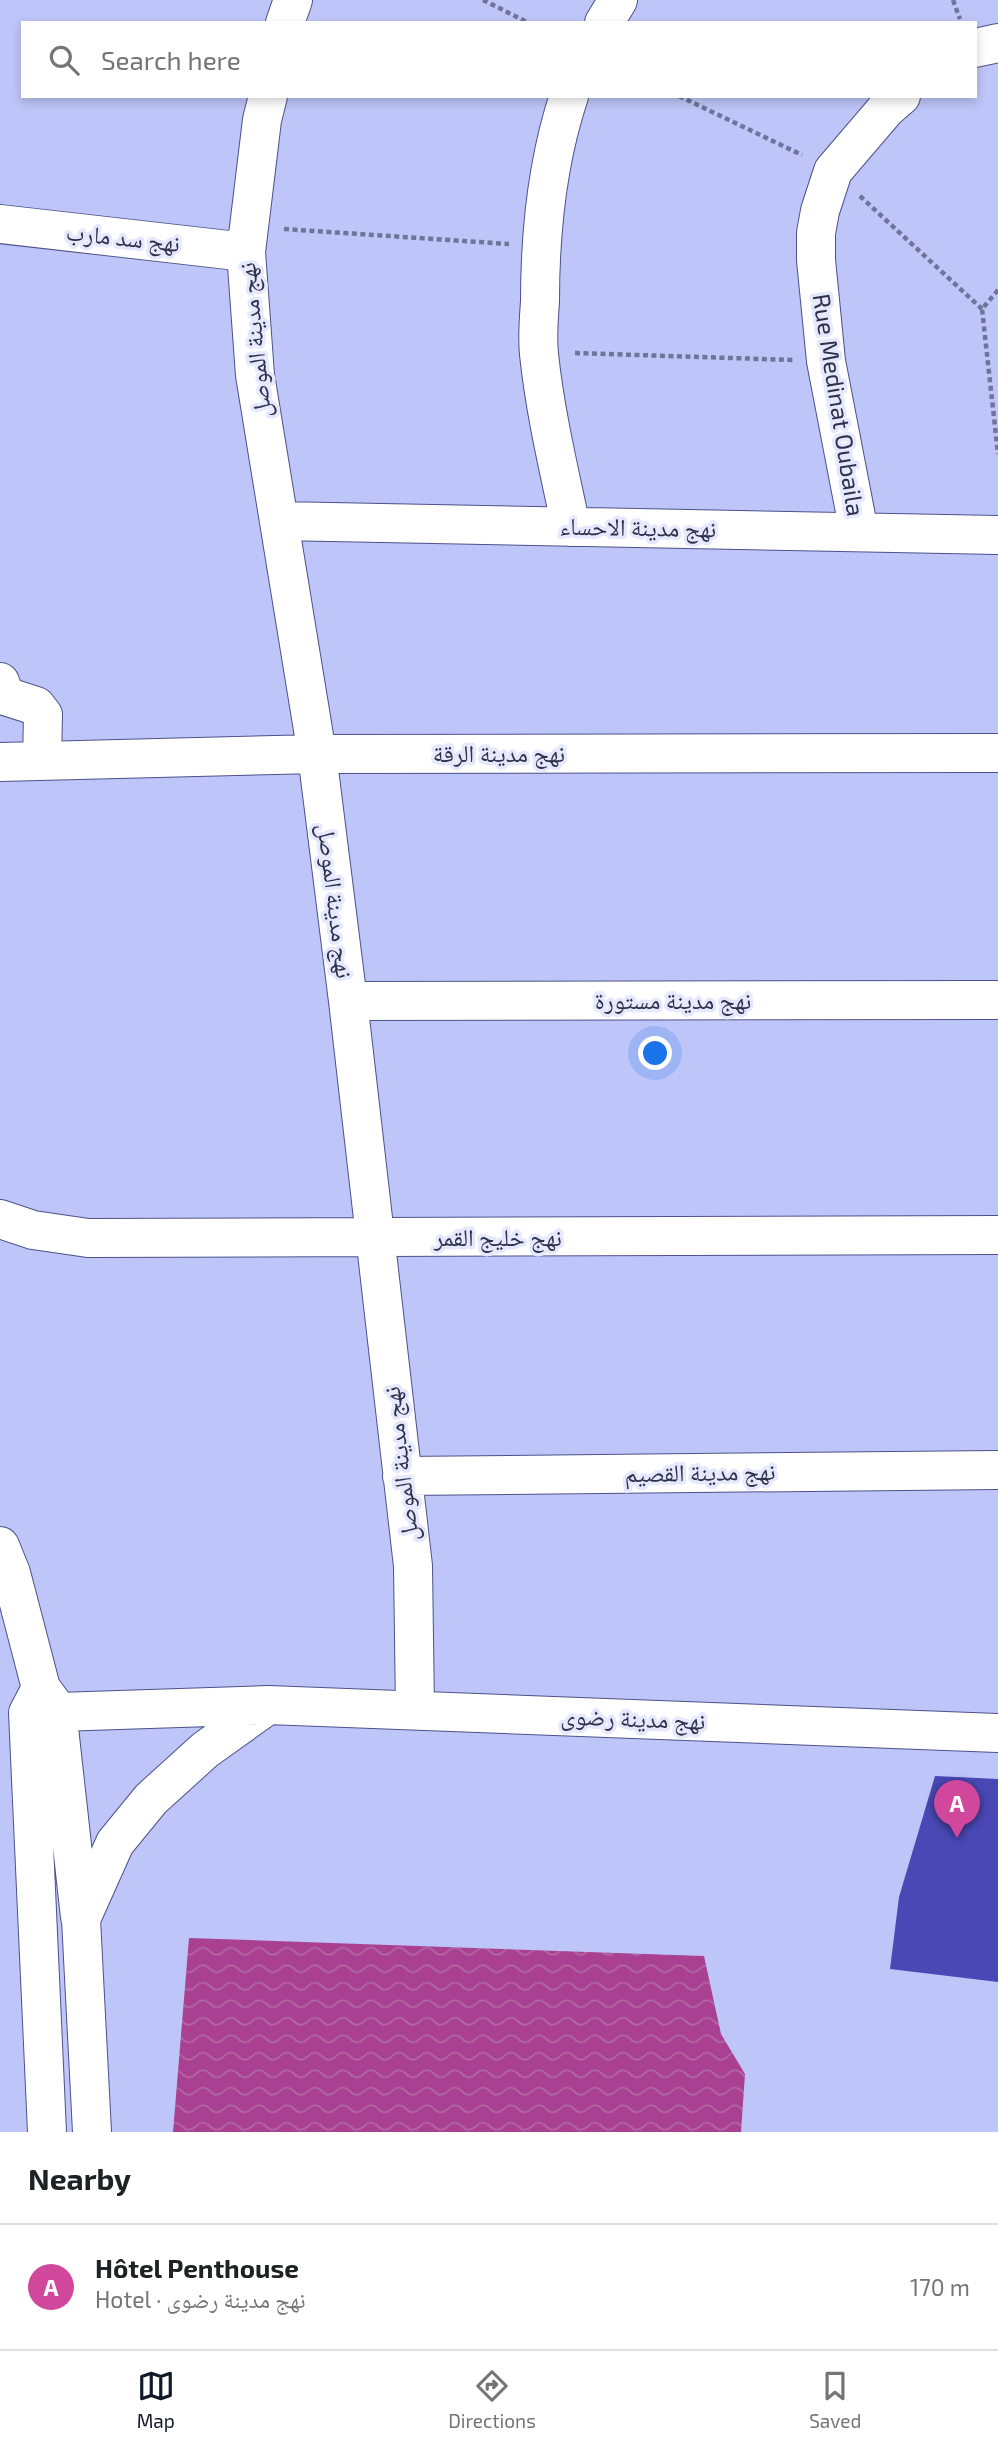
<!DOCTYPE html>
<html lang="en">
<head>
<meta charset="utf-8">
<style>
  :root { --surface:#fff; --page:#f2f2f2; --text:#202124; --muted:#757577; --line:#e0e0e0; --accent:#111827 }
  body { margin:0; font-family:"Exo 2","Noto Naskh Arabic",sans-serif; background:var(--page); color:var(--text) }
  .you { position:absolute; left:656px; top:1054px; width:24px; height:24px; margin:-18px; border:5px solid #fff; border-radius:50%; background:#1a73e8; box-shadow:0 0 0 10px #1a73e833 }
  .badge { display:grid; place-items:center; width:46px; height:46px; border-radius:50%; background:var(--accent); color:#fff; font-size:23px; font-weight:700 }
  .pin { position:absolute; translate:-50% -58px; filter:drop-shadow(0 2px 4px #0008) }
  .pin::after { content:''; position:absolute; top:37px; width:24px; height:21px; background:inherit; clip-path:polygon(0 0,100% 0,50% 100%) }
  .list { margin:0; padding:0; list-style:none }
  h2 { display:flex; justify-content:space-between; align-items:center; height:91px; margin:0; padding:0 28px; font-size:30px }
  h2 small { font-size:23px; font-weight:400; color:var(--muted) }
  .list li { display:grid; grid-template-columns:46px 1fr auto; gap:21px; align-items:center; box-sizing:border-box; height:126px; padding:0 28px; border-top:2px solid var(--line) }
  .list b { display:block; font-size:26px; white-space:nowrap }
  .list p { margin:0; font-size:23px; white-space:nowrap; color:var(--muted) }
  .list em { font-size:23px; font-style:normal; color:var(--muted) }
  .icon { flex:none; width:38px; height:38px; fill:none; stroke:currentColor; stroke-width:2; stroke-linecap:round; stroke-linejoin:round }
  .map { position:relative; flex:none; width:998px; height:2132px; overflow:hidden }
  .search { position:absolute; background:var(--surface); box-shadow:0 4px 10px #0003; left:21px; right:21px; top:21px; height:77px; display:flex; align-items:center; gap:18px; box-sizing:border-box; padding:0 24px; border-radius:0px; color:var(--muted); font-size:26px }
  .sheet { height:217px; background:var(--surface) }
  nav { display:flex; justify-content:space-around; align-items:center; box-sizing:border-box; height:98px; border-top:2px solid var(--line); background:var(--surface); font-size:19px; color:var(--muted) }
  nav a { display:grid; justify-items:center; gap:4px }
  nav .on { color:var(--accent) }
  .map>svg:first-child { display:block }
  .water { fill:url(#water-waves) }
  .building { fill:#4948b5 }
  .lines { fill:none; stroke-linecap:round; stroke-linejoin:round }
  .street-casing { stroke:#4c5189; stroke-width:40 }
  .path { stroke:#6f749a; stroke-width:4.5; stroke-dasharray:5 3.5; stroke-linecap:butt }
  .street { stroke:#fff; stroke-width:38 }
  .labels { text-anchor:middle; stroke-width:7; stroke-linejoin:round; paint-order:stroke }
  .street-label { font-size:24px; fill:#2e314b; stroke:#e6e9fd }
</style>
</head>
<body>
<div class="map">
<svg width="998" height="2132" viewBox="0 0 998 2132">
  <defs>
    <pattern id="water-waves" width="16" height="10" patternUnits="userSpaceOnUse" patternTransform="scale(1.75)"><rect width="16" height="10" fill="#aa4091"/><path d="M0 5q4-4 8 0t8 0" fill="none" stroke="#b167a2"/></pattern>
  </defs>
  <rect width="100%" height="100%" fill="#bec6f9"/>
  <path class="water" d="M 189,1938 L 704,1956 L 721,2034 L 745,2074 L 741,2132 L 173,2132 Z"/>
  <path class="building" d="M 935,1776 L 998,1779 L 998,1982 L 890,1969 L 899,1897 Z"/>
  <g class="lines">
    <g class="street-casing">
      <path id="street" d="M 285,23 L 293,0
        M 604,23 L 618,0
        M 975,48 L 998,43
        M 268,96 L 262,120 L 246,252 L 255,375 L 317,754 L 348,1001 L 413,1566 L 415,1710
        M 569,96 C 547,162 540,232 540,301 C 539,318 537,336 539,354 C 545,412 559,470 571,527
        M 0,224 L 246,252
        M 279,521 L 998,535
        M 859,532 L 826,361 L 816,260 L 816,233 L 820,211 L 833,171 L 886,109 L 901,96
        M 0,682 L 5,696 L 36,706 L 43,715 L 42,761
        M 0,762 L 317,754 L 998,753
        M 348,1001 L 998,1000
        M 0,1219 L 33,1230 L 88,1238 L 998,1235
        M 402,1476 L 998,1470
        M 0,1546 L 11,1573 L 41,1688 L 57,1710 L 80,1917
        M 40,1690 L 28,1713 L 47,2132
        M 28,1713 L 268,1705 L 998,1733
        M 92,2132 L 81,1919 L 115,1843 L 151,1799 L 205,1750 L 268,1705"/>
    </g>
    <path class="path" d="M 483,0 L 529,23
      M 953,0 L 960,19
      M 679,96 L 802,155
      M 860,196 L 982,309
      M 284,229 L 509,244
      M 998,290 L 982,309 L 998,454
      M 575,353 L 793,360"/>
    <use href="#street" class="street"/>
  </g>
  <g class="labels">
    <g class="street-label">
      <text transform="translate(123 238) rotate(6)" y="8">نهج سد مارب</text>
      <text transform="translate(255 340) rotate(-96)" y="8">نهج مدينة الموصل</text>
      <text transform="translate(838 405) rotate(81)" y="8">Rue Medinat Oubaila</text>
      <text transform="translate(638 528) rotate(1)" y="8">نهج مدينة الاحساء</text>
      <text x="499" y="762">نهج مدينة الرقة</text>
      <text transform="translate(335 901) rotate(83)" y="8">نهج مدينة الموصل</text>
      <text x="673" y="1009">نهج مدينة مستورة</text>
      <text x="498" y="1246">نهج خليج القمر</text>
      <text transform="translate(401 1464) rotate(-97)" y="8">نهج مدينة الموصل</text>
      <text transform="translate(700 1473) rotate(-1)" y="8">نهج مدينة القصيم</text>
      <text transform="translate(633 1719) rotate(2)" y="8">نهج مدينة رضوى</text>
    </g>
  </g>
</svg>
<div class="you"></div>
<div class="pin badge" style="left:957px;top:1838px;background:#d1479c">A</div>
<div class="search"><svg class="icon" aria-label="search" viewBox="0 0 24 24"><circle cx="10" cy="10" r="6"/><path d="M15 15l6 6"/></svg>Search here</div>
</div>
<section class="sheet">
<h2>Nearby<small></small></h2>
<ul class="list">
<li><span class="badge" style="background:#d1479c">A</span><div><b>Hôtel Penthouse</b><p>Hotel · نهج مدينة رضوى</p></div><em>170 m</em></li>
</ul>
</section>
<nav>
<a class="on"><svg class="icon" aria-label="map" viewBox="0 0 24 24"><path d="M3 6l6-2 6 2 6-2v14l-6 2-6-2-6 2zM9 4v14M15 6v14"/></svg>Map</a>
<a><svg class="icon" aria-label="directions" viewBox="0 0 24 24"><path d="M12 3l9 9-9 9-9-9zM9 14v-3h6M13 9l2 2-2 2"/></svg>Directions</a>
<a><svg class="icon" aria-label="saved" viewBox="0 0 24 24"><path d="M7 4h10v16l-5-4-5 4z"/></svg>Saved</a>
</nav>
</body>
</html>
